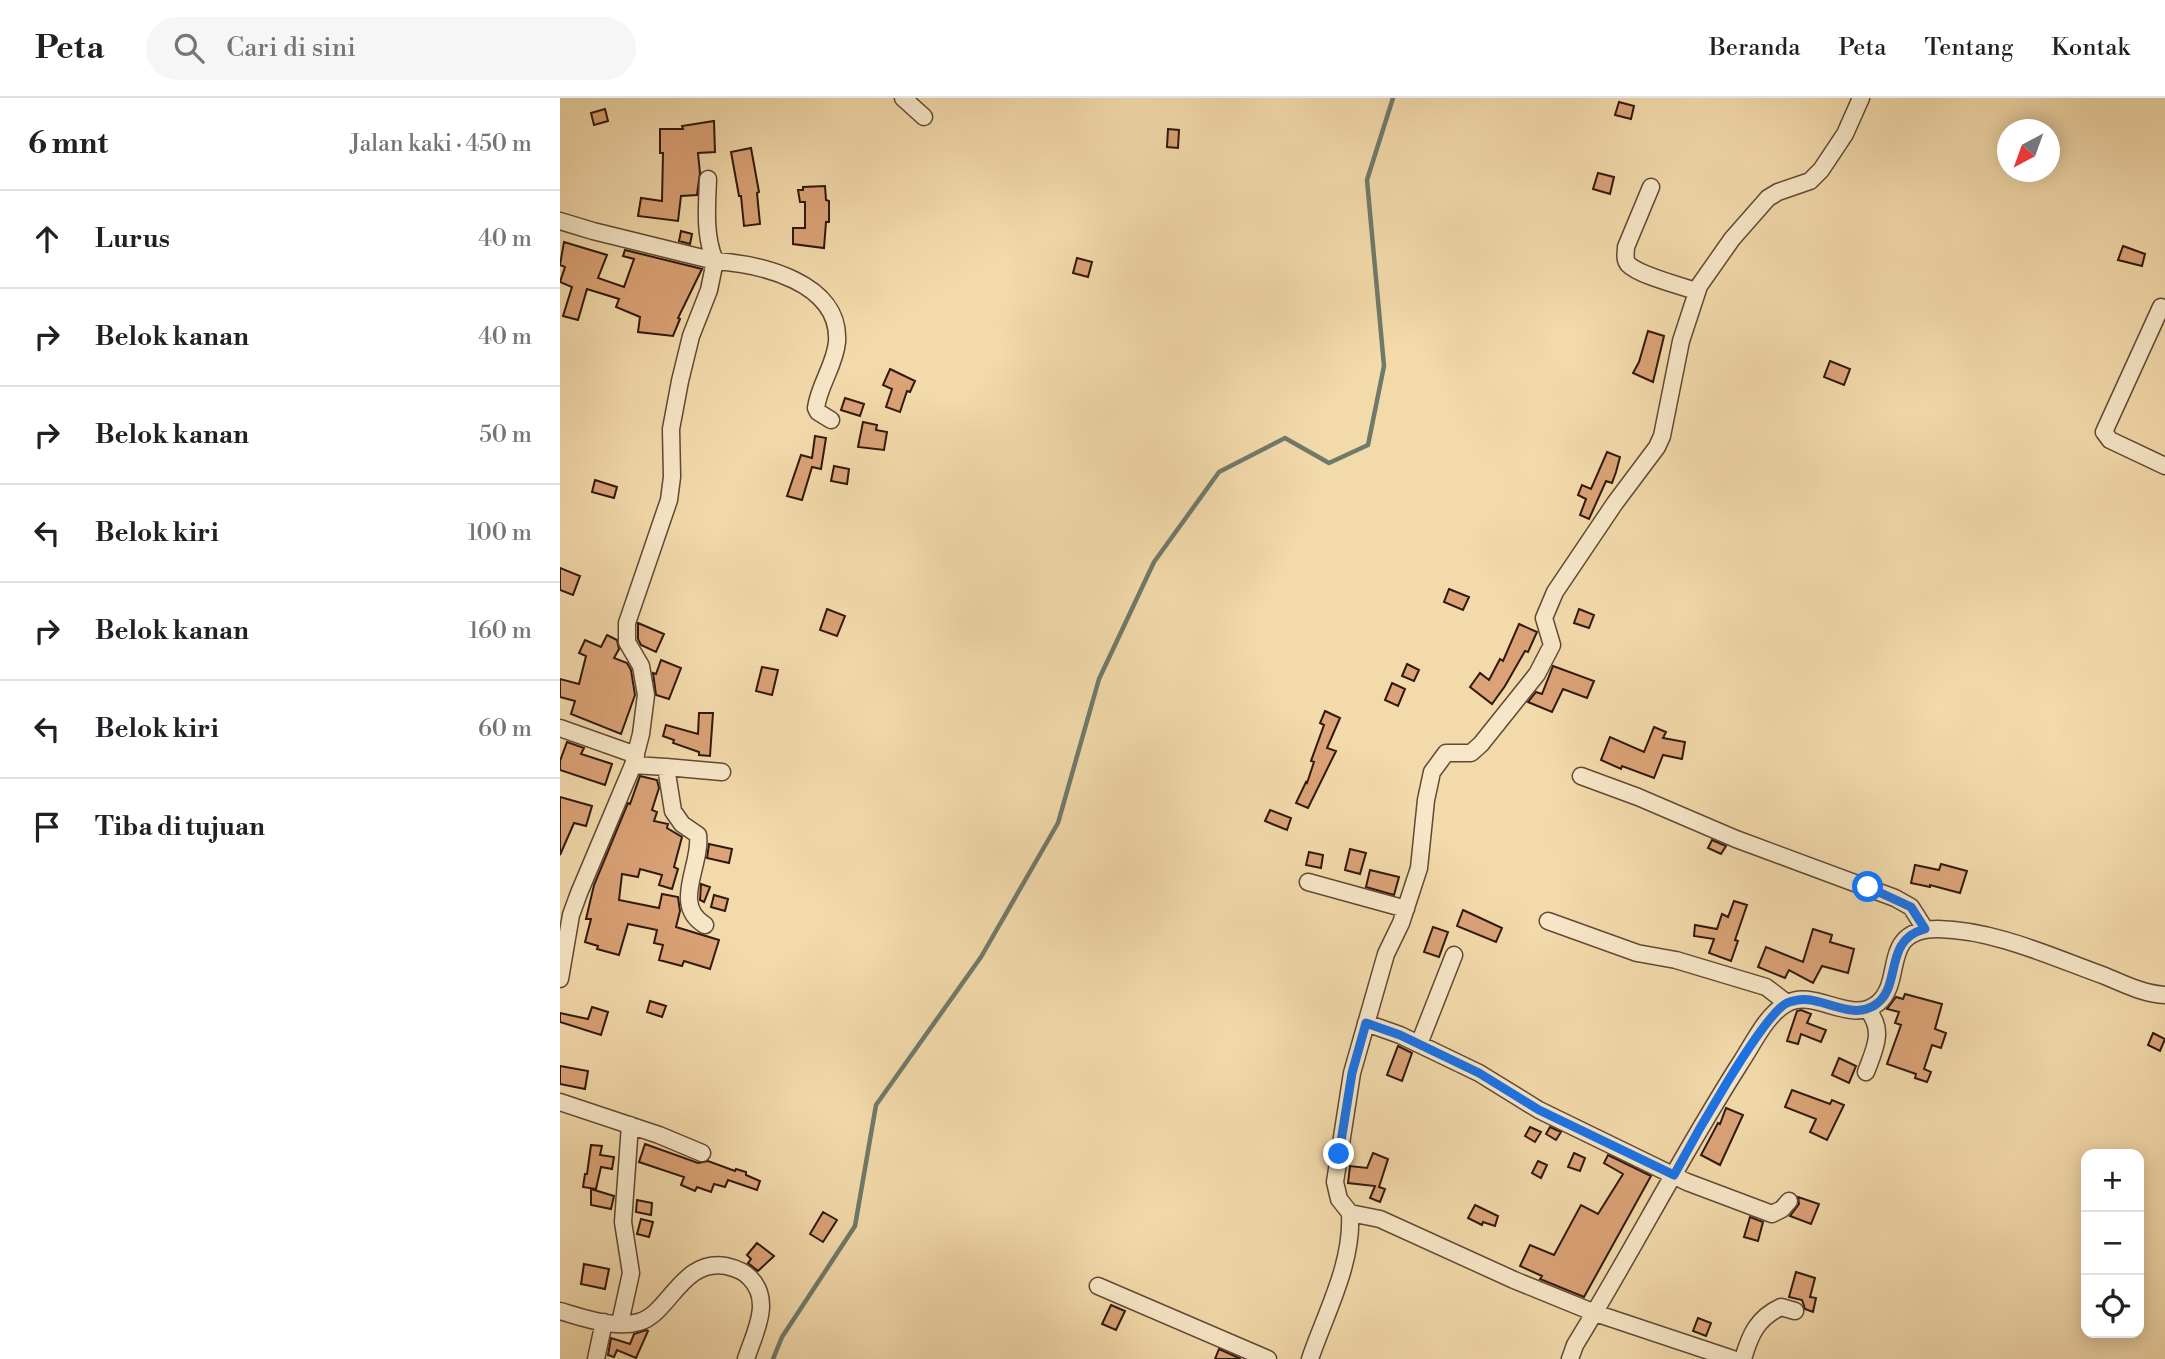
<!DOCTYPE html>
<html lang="id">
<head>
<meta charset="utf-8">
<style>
  :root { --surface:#fff; --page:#f6f6f6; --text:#202124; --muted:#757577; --line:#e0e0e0 }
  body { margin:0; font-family:"Libre Bodoni",serif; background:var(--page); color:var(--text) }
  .controls { position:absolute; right:21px; bottom:21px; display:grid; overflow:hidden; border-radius:14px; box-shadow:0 4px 18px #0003 }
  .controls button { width:63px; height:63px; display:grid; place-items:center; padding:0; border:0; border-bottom:2px solid var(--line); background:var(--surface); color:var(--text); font:35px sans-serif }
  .compass { position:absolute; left:1437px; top:21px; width:63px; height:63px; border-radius:50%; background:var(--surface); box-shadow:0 4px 18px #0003; rotate:221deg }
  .stop { position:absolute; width:21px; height:21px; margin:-16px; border:5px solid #1a73e8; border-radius:50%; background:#fff }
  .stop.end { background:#1a73e8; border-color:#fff; box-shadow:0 2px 7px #0008 }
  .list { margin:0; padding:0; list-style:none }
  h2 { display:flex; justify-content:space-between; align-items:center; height:91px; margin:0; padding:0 28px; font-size:30px }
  h2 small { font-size:23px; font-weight:400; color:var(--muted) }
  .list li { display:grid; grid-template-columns:46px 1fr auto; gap:21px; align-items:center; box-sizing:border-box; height:98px; padding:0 28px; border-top:2px solid var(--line) }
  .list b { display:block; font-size:26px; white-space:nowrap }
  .list em { font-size:23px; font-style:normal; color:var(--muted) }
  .icon { flex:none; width:38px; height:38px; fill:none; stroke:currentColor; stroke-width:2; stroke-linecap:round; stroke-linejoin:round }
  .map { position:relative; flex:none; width:1605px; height:1261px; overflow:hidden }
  header { display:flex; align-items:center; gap:42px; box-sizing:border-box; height:98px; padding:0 35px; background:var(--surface); border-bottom:2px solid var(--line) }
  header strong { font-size:33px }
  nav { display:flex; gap:38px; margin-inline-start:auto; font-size:24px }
  .search { width:490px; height:63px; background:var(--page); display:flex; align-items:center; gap:18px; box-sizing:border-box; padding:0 24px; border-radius:38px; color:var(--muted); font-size:26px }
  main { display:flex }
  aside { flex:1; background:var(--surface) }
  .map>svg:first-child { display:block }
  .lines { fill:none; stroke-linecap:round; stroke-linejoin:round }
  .stream { stroke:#707a6a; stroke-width:4.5 }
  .building { fill:#dba377; stroke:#30190e; stroke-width:2 }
  .minor-casing { stroke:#614935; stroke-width:19 }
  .minor { stroke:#f7e7c8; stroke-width:16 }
  .route { stroke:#1a73e8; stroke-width:9 }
</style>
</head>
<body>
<header>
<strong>Peta</strong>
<div class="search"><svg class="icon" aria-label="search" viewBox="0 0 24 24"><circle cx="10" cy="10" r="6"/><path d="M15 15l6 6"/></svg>Cari di sini</div>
<nav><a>Beranda</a><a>Peta</a><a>Tentang</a><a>Kontak</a></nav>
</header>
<main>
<aside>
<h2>6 mnt<small>Jalan kaki · 450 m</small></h2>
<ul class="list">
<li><svg class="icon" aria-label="ahead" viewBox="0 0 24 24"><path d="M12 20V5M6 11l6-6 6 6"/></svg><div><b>Lurus</b></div><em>40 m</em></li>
<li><svg class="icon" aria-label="right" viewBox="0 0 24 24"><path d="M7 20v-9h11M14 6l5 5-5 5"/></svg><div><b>Belok kanan</b></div><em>40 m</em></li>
<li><svg class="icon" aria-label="right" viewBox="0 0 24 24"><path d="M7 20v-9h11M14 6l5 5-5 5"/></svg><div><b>Belok kanan</b></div><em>50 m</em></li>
<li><svg class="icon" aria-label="left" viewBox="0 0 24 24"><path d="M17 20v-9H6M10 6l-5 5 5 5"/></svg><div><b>Belok kiri</b></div><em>100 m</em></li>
<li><svg class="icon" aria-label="right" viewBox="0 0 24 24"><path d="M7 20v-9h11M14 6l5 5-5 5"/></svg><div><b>Belok kanan</b></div><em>160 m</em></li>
<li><svg class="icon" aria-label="left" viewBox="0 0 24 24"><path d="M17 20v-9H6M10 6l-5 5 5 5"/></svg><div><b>Belok kiri</b></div><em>60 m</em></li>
<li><svg class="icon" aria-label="arrive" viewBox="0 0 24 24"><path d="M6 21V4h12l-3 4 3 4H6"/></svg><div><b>Tiba di tujuan</b></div></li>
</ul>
</aside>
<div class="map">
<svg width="1605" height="1261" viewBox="0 0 1605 1261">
  <rect width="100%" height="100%" fill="#f3daab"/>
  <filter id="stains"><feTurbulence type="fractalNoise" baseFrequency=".00286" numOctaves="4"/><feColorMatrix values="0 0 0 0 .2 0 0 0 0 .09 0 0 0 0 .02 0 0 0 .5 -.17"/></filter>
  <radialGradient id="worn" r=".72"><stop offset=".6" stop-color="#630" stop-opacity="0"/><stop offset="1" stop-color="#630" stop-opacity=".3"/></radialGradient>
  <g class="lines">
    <path class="stream" d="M 213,1261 L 222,1239 L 295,1128 L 316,1007 L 421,859 L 498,725 L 539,581 L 594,464 L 659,374 L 725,340 L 769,365 L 808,347 L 824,268 L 807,82 L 833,0"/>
  </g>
  <path class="building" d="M 1059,4 L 1074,8 L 1071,21 L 1055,17 Z
    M 45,11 L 48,23 L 34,27 L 31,15 Z
    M 154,23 L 155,54 L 138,55 L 140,75 L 137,97 L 121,98 L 118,123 L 78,118 L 81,100 L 102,103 L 103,55 L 100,55 L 100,31 L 123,31 L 122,28 Z
    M 608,31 L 619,32 L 618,50 L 607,49 Z
    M 191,50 L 199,94 L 197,95 L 200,126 L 184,128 L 181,98 L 179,98 L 171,54 Z
    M 1038,75 L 1054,79 L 1050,96 L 1033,91 Z
    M 265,88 L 266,102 L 269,103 L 269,124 L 266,124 L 264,150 L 233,146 L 233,130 L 245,130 L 245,104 L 240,104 L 238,92 L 243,92 L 243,89 Z
    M 121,133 L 132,136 L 130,146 L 119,143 Z
    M 4,144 L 47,157 L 38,180 L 64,189 L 74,161 L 63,158 L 65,152 L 142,171 L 118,220 L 120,221 L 113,238 L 78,234 L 80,219 L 56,209 L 59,201 L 27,191 L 18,222 L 3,218 L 12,189 L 0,184 L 5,169 L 0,167 Z
    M 1563,148 L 1585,156 L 1582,168 L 1558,162 Z
    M 517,160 L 532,164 L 528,179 L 513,175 Z
    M 1088,233 L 1104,238 L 1093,284 L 1073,275 L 1079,264 Z
    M 1270,263 L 1290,271 L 1284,287 L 1264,279 Z
    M 330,271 L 355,283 L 350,294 L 347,293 L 340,314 L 326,309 L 332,291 L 323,287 Z
    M 285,300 L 304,306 L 300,318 L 281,312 Z
    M 303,324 L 317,327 L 316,332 L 327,334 L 324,352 L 298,349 Z
    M 255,338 L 266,340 L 261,371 L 252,369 L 242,402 L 227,398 L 241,357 L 252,360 Z
    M 1047,354 L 1060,359 L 1056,374 L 1052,385 L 1046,383 L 1029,421 L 1020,417 L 1026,401 L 1018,397 L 1022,387 L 1031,391 Z
    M 274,368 L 289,371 L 287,386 L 271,383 Z
    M 35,382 L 57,389 L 54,400 L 32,394 Z
    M 0,470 L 20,478 L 13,497 L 0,492 Z
    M 889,491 L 909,499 L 903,512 L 884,504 Z
    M 267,511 L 285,518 L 277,538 L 260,532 Z
    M 1019,511 L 1034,517 L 1029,530 L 1014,525 Z
    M 78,525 L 104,536 L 96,554 L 81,547 L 78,541 Z
    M 959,526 L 977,534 L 968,554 L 965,553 L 945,588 L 932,606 L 910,589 L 920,575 L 929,582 L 940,561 L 943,563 Z
    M 47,537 L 57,542 L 59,551 L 54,560 L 67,565 L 71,572 L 75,597 L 61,636 L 11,616 L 15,603 L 0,599 L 0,581 L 19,586 L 26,558 L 19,555 L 25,542 L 41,549 Z
    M 101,562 L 121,570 L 109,601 L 96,597 L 93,575 L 96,576 Z
    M 847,566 L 859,572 L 854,583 L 842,578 Z
    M 993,568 L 1034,583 L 1027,600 L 1003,591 L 992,614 L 968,604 L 976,594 L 982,596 Z
    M 202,569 L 218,572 L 212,597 L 196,593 Z
    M 832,585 L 845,591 L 838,608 L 825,602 Z
    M 765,613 L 780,620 L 767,650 L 776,653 L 748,710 L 736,705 L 746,684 L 747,685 L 754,664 L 751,663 L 764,627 L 760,625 Z
    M 139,615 L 153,615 L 150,658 L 139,657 L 139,654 L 113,645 L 114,642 L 103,638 L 106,627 L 138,636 Z
    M 1094,629 L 1106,634 L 1103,640 L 1125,644 L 1122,661 L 1103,657 L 1094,680 L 1062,668 L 1061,671 L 1041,662 L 1050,639 L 1084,654 Z
    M 7,644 L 24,650 L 21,656 L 52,666 L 45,687 L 0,672 L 0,663 Z
    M 80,678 L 97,682 L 99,690 L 92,712 L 97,714 L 94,723 L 108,726 L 107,730 L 122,739 L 114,769 L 118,771 L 112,791 L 99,787 L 102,777 L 80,771 L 78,779 L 62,776 L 59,802 L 99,810 L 102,796 L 118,799 L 120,813 L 116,829 L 159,842 L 150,871 L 124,863 L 122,868 L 99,862 L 103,847 L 94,845 L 97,832 L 68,826 L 59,857 L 37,851 L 38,848 L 25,844 L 31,821 L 26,821 L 34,787 L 68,705 L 70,706 Z
    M 0,699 L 32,708 L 26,728 L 14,725 L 0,757 Z
    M 710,712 L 731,720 L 727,732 L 705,723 Z
    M 1152,742 L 1166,748 L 1161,756 L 1148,750 Z
    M 149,746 L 172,751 L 169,765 L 147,760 Z
    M 790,751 L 806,755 L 800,776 L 785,772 Z
    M 749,754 L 763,757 L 761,770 L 746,767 Z
    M 1381,766 L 1407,773 L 1400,795 L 1370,787 L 1370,789 L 1351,785 L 1355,767 L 1379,772 Z
    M 810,772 L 839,779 L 834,797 L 806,789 Z
    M 141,786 L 150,789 L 144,804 L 140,802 Z
    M 154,797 L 168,801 L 165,813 L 151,809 Z
    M 1174,803 L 1187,807 L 1175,842 L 1178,843 L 1171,863 L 1149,855 L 1154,841 L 1134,838 L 1135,827 L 1157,831 L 1162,816 L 1168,819 Z
    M 903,812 L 942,830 L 936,844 L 897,828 Z
    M 873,829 L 888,834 L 879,859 L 864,854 Z
    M 1253,831 L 1272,837 L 1270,844 L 1294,851 L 1288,875 L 1262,868 L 1253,885 L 1229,872 L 1225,880 L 1198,869 L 1206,849 L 1243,864 Z
    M 1345,896 L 1382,906 L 1375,931 L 1386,935 L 1381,950 L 1372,947 L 1364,971 L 1371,974 L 1367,984 L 1355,980 L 1356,976 L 1327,966 L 1341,927 L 1335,925 L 1339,914 L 1327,911 L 1336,899 L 1343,901 Z
    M 90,903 L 106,908 L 102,919 L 87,914 Z
    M 32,909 L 48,914 L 41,937 L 0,924 L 0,915 L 28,921 Z
    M 1241,912 L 1251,916 L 1247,925 L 1266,932 L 1261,944 L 1241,936 L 1238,946 L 1227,943 L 1237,913 Z
    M 1593,935 L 1605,941 L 1600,953 L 1588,947 Z
    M 838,948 L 852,955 L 842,983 L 827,977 Z
    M 1279,960 L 1296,968 L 1289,985 L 1272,977 Z
    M 0,968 L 28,973 L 25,991 L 0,986 Z
    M 1232,992 L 1270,1006 L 1272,1002 L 1284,1007 L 1267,1042 L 1250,1034 L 1256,1021 L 1225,1009 Z
    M 1166,1010 L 1183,1017 L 1160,1067 L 1141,1057 L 1158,1025 L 1160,1026 Z
    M 970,1029 L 981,1034 L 975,1044 L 965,1038 Z
    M 990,1029 L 1001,1034 L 996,1042 L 986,1036 Z
    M 85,1046 L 138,1065 L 148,1063 L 175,1073 L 176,1071 L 186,1074 L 186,1077 L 200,1083 L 197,1092 L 168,1082 L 165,1089 L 154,1086 L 151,1094 L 137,1089 L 135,1093 L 121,1087 L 124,1079 L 79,1064 Z
    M 31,1047 L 42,1048 L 40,1057 L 54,1059 L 52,1071 L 41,1069 L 36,1091 L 23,1089 L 25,1076 L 27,1076 Z
    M 813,1055 L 828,1061 L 819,1089 L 825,1091 L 820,1104 L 810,1100 L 815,1088 L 788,1085 L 790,1068 L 807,1070 Z
    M 1014,1055 L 1025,1060 L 1020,1073 L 1008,1069 Z
    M 1048,1057 L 1091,1078 L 1024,1199 L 980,1181 L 982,1178 L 960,1168 L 970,1147 L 994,1157 L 1021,1107 L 1038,1116 L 1063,1076 L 1044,1065 Z
    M 978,1063 L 987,1067 L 981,1080 L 972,1075 Z
    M 31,1091 L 54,1098 L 51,1111 L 31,1107 Z
    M 1238,1099 L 1259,1106 L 1251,1126 L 1230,1118 L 1239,1106 Z
    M 77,1102 L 92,1105 L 91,1117 L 76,1114 Z
    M 915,1107 L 938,1118 L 935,1128 L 923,1124 L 922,1127 L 908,1120 Z
    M 263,1114 L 277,1122 L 263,1144 L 250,1136 Z
    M 1190,1119 L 1203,1124 L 1198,1143 L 1184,1139 Z
    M 81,1121 L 93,1124 L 89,1139 L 77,1136 Z
    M 197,1145 L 214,1158 L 198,1173 L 188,1165 L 191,1161 L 187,1157 Z
    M 24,1166 L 49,1171 L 45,1191 L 21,1186 Z
    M 1236,1174 L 1255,1180 L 1250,1199 L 1256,1200 L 1253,1214 L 1245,1211 L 1242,1202 L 1229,1199 Z
    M 551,1207 L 565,1213 L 556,1232 L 542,1226 Z
    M 1138,1220 L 1151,1225 L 1146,1238 L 1133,1233 Z
    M 86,1232 L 88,1233 L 76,1260 L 57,1252 L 54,1259 L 48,1257 L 51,1240 L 70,1246 L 74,1236 Z
    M 659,1251 L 681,1261 L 655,1261 Z"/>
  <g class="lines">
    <g class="minor-casing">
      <path id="minor" d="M 343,0 L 364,19
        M 148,81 C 147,109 144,137 155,163 C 200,166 281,184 277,244 C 275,267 259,287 256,310 L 258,314 L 271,322
        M 1091,89 L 1066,149 C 1066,155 1064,161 1068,166 C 1078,177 1121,188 1136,193
        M 0,123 L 33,133 L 155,163 L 149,192 L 131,238 L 120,283 L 111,331 L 112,379 L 109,402 L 67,525 L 67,544 L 81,568 L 86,597 L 81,636 L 73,667 L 19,795 L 11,817 L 0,881
        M 1601,209 L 1544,334 L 1550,342 L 1605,368
        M 0,630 L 76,657
        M 73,667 L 106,669 L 113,713 L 122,726 L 138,737 C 142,767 111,807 145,827
        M 106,669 L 162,674
        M 1021,678 L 1078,699 L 1176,741 L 1335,800 L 1351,809 L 1365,831
        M 748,784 L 846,811
        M 988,823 L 1077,855 L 1116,862 L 1206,889 L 1227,905
        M 806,925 L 840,937 L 919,975 L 979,1012 L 1127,1084 L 1212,1116 L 1222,1111 L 1229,1103
        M 859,946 L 894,857
        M 1306,974 C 1315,950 1325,932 1307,911
        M 0,1004 L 99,1037 L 142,1055
        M 790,1115 L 820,1121 L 954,1182 L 1035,1215 L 1173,1261
        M 538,1188 L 708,1261
        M 0,1213 C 24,1220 54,1231 79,1224 C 109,1216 122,1160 166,1168 C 175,1170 184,1173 190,1180 C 213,1203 194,1236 186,1261
        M 60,1225 L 71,1175 L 63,1124 L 70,1027
        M 36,1261 L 44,1224
        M 750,1261 C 766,1214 793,1166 790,1115 L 779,1101 L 775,1084 L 792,975 L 826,856 L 841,825 L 859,770 L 866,702 L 872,674 L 886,655 L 911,655 L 921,646 L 977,576 L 992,547 L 984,520 L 995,494 L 1055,405 L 1097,349 L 1102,338 L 1121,243 L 1139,188 L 1172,141 L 1208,100 L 1218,94 L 1250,83 L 1261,72 L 1285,36 L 1301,0
        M 1010,1261 L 1015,1247 C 1072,1154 1122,1056 1181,964 C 1193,946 1206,917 1226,906 C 1254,889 1291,928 1318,905 C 1345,882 1319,831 1378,831 C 1435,832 1492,859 1545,878 C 1564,886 1584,896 1605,897
        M 1183,1261 C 1190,1237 1197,1220 1221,1209 L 1235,1213"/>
    </g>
    <use href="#minor" class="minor"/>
  </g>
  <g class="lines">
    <path class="route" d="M 779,1056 L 792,975 L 806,925 L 840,937 L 919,975 L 979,1012 L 1114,1077 C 1130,1047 1202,917 1227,905 C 1231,903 1234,903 1238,902 C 1263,898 1291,923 1315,907 C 1343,889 1322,842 1365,831 L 1351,809 L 1308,789"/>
  </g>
  <rect width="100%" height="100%" filter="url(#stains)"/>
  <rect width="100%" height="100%" fill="url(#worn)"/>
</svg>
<div class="controls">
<button>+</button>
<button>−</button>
<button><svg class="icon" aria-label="locate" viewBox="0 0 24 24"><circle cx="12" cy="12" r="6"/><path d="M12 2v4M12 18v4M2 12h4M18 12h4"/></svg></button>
</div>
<svg class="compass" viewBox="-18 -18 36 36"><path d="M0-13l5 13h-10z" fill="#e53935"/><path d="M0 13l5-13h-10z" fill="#757577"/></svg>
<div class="stop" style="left:1308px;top:789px"></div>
<div class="stop end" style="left:779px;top:1056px"></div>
</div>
</main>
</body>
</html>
